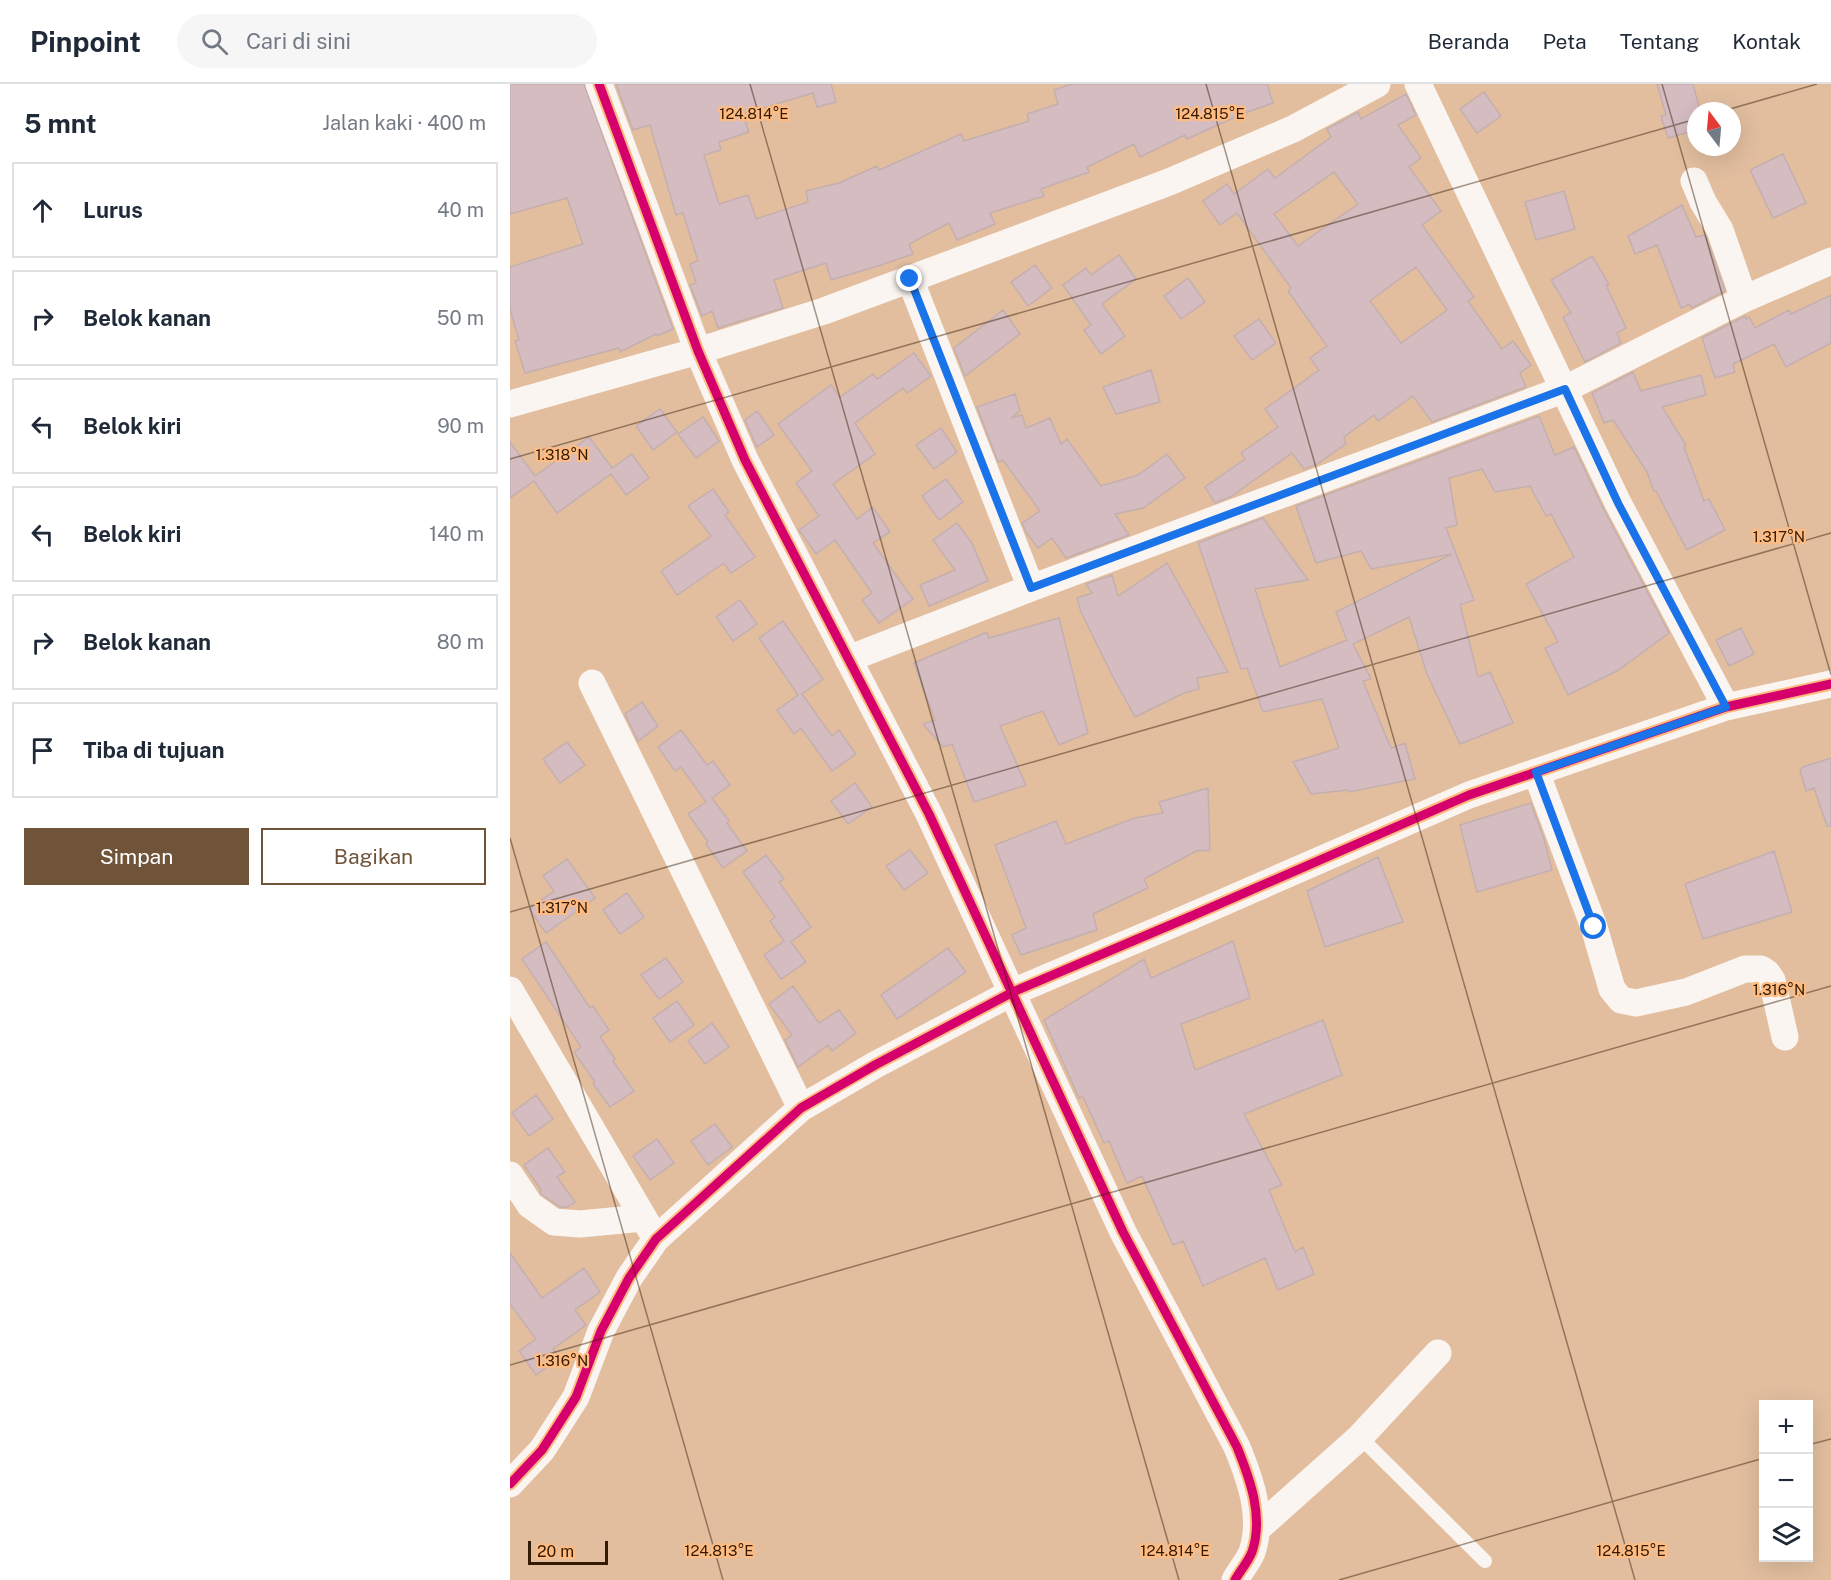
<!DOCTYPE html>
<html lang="id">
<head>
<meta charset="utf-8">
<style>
  :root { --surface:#fff; --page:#f6f6f7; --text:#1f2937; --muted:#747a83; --line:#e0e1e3; --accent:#70543a }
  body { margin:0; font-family:"Public Sans",sans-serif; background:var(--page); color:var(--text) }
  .controls { position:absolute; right:18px; bottom:18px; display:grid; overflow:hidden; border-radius:0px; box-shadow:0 6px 24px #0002 }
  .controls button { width:54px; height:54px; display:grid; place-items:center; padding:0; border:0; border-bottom:2px solid var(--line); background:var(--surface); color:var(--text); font:30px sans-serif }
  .compass { position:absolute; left:1177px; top:18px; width:54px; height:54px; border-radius:50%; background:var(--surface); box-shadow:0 6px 24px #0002; rotate:344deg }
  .scale { position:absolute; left:18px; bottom:15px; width:80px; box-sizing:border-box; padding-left:6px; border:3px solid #331b03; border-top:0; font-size:16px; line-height:21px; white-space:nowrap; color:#331b03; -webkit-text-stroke:4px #febc83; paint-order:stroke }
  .stop { position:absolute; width:18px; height:18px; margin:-14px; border:4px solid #1a73e8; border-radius:50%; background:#fff }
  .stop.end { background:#1a73e8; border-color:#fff; box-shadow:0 2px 6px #0008 }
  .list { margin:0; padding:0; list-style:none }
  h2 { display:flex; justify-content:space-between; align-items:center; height:78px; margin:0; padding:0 24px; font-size:26px }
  h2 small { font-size:20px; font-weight:400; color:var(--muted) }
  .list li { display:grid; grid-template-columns:39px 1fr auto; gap:18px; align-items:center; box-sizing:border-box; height:96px; margin:0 12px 12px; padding:0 12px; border:2px solid var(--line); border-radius:0px }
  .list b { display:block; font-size:22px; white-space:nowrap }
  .list em { font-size:20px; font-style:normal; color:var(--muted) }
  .actions { display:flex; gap:12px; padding:18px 24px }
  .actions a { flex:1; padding:14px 0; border:2px solid var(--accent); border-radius:0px; text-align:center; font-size:21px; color:var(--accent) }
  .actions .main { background:var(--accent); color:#fff }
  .icon { flex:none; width:33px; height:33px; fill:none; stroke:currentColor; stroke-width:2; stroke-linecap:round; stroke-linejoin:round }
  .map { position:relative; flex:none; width:1321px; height:1496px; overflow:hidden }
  header { display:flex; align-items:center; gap:36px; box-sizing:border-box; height:84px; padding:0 30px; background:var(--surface); border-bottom:2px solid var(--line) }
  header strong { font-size:28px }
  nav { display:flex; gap:33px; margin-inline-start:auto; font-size:21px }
  .search { width:420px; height:54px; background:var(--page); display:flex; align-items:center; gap:15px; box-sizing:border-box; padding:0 21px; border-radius:33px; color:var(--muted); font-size:22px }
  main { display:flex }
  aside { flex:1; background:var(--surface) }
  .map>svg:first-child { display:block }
  .building { fill:#d4bcc1; stroke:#c4afae; stroke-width:1.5; fill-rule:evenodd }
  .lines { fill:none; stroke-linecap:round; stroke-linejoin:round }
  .service { stroke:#fbf5f1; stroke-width:14 }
  .minor { stroke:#fbf5f1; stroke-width:27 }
  .cycleway-casing { stroke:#febc83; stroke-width:13 }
  .cycleway { stroke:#d6006c; stroke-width:9 }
  .route { stroke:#1a73e8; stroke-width:8 }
  .ticks { fill:none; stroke:#331b03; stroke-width:1.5; stroke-opacity:0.45 }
  .ticks-label { font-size:15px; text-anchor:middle; fill:#331b03; stroke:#febc83; stroke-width:4.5; stroke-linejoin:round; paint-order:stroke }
</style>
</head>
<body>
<header>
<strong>Pinpoint</strong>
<div class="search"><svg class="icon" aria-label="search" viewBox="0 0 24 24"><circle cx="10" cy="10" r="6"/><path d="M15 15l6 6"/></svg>Cari di sini</div>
<nav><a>Beranda</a><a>Peta</a><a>Tentang</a><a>Kontak</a></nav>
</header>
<main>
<aside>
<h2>5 mnt<small>Jalan kaki · 400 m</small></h2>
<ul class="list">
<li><svg class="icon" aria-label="ahead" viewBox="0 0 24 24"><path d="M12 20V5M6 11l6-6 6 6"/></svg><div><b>Lurus</b></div><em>40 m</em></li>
<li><svg class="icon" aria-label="right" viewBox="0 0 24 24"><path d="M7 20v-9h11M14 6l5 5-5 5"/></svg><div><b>Belok kanan</b></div><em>50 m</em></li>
<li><svg class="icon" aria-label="left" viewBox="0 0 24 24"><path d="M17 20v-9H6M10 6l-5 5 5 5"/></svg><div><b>Belok kiri</b></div><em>90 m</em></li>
<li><svg class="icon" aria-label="left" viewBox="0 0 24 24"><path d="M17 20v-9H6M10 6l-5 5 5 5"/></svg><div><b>Belok kiri</b></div><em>140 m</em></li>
<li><svg class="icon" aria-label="right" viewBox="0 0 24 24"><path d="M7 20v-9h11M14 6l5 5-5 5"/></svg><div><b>Belok kanan</b></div><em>80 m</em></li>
<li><svg class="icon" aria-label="arrive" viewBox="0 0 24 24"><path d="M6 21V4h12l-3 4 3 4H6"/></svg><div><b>Tiba di tujuan</b></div></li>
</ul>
<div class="actions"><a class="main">Simpan</a><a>Bagikan</a></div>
</aside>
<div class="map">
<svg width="1321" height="1496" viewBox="0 0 1321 1496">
  <rect width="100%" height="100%" fill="#e2be9f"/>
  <path class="building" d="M 0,0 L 74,0 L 163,245 L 147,252 L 146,250 L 110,268 L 109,264 L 15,289 L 5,257 L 9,256 L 0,225 L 0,183 L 73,160 L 57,114 L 0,130 Z
    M 106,0 L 321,0 L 326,18 L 307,23 L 303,9 L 233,30 L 239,48 L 209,58 L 211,66 L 194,71 L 209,120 L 238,111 L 246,135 L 298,118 L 296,107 L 329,99 L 367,82 L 369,86 L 451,50 L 454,57 L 519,37 L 517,30 L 548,20 L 544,6 L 562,0 L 757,0 L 763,19 L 732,30 L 677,55 L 675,51 L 630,73 L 624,60 L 577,83 L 579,88 L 531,105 L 534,112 L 480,129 L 485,140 L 447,156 L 439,139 L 399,160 L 403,170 L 368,182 L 321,196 L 316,179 L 264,196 L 273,224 L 208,244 L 202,227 L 192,232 L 180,201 L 186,199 L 180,180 L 188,177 L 173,129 L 166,131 L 140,41 L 123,46 Z
    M 1147,0 L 1183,0 L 1190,27 L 1186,27 L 1186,46 L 1158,54 L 1151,32 L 1156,31 Z
    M 974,8 L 991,32 L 967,49 L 950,25 Z
    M 896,10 L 906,31 L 888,41 L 911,74 L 899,83 L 931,127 L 912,141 L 964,213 L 958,217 L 992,265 L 1003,257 L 1021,281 L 1010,289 L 1016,303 L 922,338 L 903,312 L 868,337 L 864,331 L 834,353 L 836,360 L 807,380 L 794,385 L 782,369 L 722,412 L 705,419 L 695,403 L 735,375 L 731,369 L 768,343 L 755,325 L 809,286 L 800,274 L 817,262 L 778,207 L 781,204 L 727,129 L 710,141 L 693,117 L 717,100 L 724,110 L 758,85 L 765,94 L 821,53 L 817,45 L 848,28 L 851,35 ZM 824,88 L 848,120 L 788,162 L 764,130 ZM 906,183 L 937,226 L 891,259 L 860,217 Z
    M 1273,70 L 1296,119 L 1263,134 L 1240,86 Z
    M 1054,107 L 1065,145 L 1026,156 L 1015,118 Z
    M 1172,121 L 1186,153 L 1194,151 L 1196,153 L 1215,207 L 1182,224 L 1180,220 L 1171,224 L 1147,161 L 1125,170 L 1118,152 Z
    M 609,171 L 626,195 L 592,220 L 615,252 L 591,270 L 574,246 L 581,241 L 553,201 L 576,184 L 581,191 Z
    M 1082,172 L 1099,200 L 1096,201 L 1116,244 L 1107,249 L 1111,259 L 1075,278 L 1053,233 L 1061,229 L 1041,196 Z
    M 525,181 L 542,204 L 518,222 L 501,198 Z
    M 678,194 L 695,218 L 671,235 L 654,212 Z
    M 1321,211 L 1321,259 L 1276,283 L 1264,260 L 1223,280 L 1225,288 L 1205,294 L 1192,254 L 1235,232 L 1236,235 L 1239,233 L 1245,244 L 1279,226 L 1281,230 Z
    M 493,226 L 510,250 L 455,292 L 444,264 Z
    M 749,235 L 766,259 L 742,276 L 724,252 Z
    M 404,269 L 421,292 L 397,309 L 393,304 L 345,339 L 365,370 L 323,400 L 347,435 L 363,423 L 380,448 L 363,459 L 403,515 L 369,539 L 352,516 L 362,509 L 325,456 L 306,470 L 289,446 L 309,432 L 286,399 L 302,387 L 268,340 L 321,301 L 330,313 L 363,290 L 367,295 Z
    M 641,286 L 650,318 L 606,330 L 593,303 Z
    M 1123,288 L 1131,307 L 1191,291 L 1196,311 L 1152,323 L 1176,361 L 1174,363 L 1194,417 L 1199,415 L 1215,446 L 1177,466 L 1146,407 L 1144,407 L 1137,388 L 1103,336 L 1094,339 L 1082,309 Z
    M 505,310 L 510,327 L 501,334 L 512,331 L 516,344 L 540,334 L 551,360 L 557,355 L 591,402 L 628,391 L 657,370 L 675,394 L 633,424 L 605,430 L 619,451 L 556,474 L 542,454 L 528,464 L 516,448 L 512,439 L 530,427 L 493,376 L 488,378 L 467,323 Z
    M 150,325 L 167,348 L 143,366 L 126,342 Z
    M 247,327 L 264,351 L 247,363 L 235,336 Z
    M 1029,332 L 1045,371 L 1064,363 L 1094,426 L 1159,549 L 1107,587 L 1058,611 L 1035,564 L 1048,558 L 1016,500 L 1064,473 L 1041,430 L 1036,432 L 1020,402 L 985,408 L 972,385 L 939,394 L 947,441 L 936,444 L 964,516 L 950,521 L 968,593 L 980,588 L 1003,639 L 950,660 L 917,590 L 899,533 L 843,560 L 861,595 L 853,597 L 881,664 L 895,659 L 905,695 L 839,708 L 838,706 L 801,710 L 783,678 L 829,664 L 812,615 L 753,628 L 737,584 L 731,585 L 688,459 L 753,434 L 798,496 L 745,505 L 770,583 L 837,556 L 826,528 L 942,470 L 861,485 L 851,467 L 806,479 L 786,422 Z
    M 193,333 L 209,357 L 186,374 L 168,350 Z
    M 431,344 L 447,368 L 424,385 L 406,361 Z
    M 79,353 L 102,384 L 122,370 L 139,394 L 116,411 L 101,390 L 47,429 L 24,397 L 0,414 L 0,358 L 25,392 Z
    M 436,395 L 453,418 L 429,436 L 412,412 Z
    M 203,405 L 219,428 L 215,431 L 245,473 L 221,489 L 214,479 L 167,511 L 151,487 L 201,452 L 178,422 Z
    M 447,439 L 462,459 L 478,497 L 419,522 L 410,501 L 445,486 L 423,456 Z
    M 657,479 L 718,588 L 687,594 L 689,605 L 674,609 L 625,633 L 603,593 L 571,528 L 567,514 L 582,509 L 576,500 L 602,491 L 608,512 Z
    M 230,516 L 247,540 L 223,557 L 206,533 Z
    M 549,534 L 578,649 L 549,661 L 533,627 L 490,642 L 516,701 L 464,718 L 442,660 L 433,663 L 413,640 L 425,636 L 404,579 L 477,548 L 479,554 Z
    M 273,537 L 313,595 L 292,610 L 322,652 L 329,646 L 346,670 L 322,687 L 291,644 L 284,650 L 267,626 L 288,611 L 249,554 Z
    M 1231,544 L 1244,570 L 1219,582 L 1206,556 Z
    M 132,618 L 148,642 L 128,657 L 115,630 Z
    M 171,646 L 197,681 L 203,677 L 220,701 L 202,714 L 219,737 L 217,739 L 237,767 L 213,784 L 196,760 L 198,758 L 178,730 L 196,718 L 171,683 L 165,687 L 148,663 Z
    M 57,658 L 75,681 L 50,699 L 33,675 Z
    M 1321,674 L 1321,742 L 1317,742 L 1304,704 L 1296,707 L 1290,686 L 1293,683 Z
    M 345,699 L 362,723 L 338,740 L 321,717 Z
    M 698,704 L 700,766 L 686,767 L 634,795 L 638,804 L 583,830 L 587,846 L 511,871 L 502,851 L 516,844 L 485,761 L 546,737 L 556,760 L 625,734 L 653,729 L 649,718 Z
    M 1021,719 L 1034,755 L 1042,786 L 967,808 L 950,741 Z
    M 400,766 L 418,789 L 394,806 L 376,782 Z
    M 1264,767 L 1282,828 L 1193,855 L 1175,800 Z
    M 256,771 L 274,795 L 269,798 L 301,843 L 281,858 L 296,878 L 271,895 L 254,871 L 274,857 L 260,837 L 265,833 L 233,788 Z
    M 868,773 L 893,838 L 815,863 L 797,807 Z
    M 57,775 L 85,814 L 36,849 L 19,825 L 44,807 L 33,792 Z
    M 117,809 L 134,833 L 110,850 L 93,826 Z
    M 723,857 L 740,914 L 671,940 L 685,986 L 813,936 L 832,991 L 734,1030 L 772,1101 L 759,1106 L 785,1168 L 793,1163 L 804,1190 L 768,1206 L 755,1174 L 693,1202 L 673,1157 L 663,1161 L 632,1092 L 617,1099 L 599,1057 L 594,1059 L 573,1013 L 569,1014 L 534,936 L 634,875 L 641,894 Z
    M 36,858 L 80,924 L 83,922 L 99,946 L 90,953 L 105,975 L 103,977 L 124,1007 L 100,1023 L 83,1000 L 85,998 L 64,968 L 71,963 L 12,875 Z
    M 438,864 L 456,888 L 387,935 L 371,911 Z
    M 156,874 L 173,898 L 149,915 L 131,891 Z
    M 283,902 L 309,939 L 329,926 L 346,949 L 322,967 L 318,961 L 288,983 L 275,956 L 282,951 L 259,920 Z
    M 167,917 L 184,941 L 160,958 L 143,934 Z
    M 202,939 L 219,963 L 195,980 L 178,957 Z
    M 26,1011 L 43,1035 L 19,1052 L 2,1029 Z
    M 205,1040 L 222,1063 L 198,1081 L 181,1057 Z
    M 147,1055 L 164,1079 L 140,1096 L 123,1072 Z
    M 38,1064 L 55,1088 L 47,1093 L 65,1118 L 58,1123 L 50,1123 L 31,1110 L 30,1107 L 31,1106 L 14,1081 Z
    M 0,1169 L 32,1214 L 74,1184 L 90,1208 L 65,1226 L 76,1241 L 43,1265 L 50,1274 L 26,1291 L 9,1267 L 26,1255 L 0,1220 Z"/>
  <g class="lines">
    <path class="service" d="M 850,1353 L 975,1477"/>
    <path class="minor" d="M 89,0 L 188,267 L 235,376 L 419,730 L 613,1148 L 727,1363 C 740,1395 754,1433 742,1468 C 738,1478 730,1487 725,1496
      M 908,0 L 1108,419 L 1216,623
      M 1184,97 L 1193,118 L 1210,146 L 1234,215
      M 400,195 L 521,504
      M 0,320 L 188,267 L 314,227 L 400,195 L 659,98 L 783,45 L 867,0
      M 338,575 L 521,504 L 1055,305 L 1234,215 L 1321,177
      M 82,599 L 291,1024
      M 1026,688 L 1084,843 L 1102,905 L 1111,916 L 1126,919 L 1176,908 L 1235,885 L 1251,885 L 1257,889 L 1262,896 L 1275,953
      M 0,906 L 146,1155
      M 0,1091 L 20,1121 L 44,1138 L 70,1140 L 133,1134
      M 0,1400 L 32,1366 L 66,1313 L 91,1247 L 119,1194 L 146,1155 L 291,1024 L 365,981 L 503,908 L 684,831 L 959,711 L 1216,623 L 1321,600
      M 747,1445 L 850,1353 L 928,1269"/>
    <g class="cycleway-casing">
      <path id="cycleway" d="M 89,0 L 188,267 L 235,376 L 419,730 L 613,1148 L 727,1363 C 740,1395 754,1433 742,1468 C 738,1478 730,1487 725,1496
        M 0,1400 L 32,1366 L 66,1313 L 91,1247 L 119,1194 L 146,1155 L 291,1024 L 365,981 L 503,908 L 684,831 L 959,711 L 1216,623 L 1321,600"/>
    </g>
    <use href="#cycleway" class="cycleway"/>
  </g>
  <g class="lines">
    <path class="route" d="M 400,195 L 521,504 L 1055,305 L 1108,419 L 1216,623 L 1026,688 L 1084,843"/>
  </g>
  <path class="ticks" d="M 240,0 L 669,1496M 696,0 L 1125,1496M 1152,0 L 1321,591M 1213,27 L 1307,0M 0,375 L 1186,35M 0,754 L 213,1496M 0,828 L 1321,449M 0,1281 L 1321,902M 1298,1361 L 1321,1355M 829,1496 L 1254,1374"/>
  <g class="ticks-label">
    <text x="244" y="35">124.814°E</text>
    <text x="700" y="35">124.815°E</text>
    <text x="52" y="376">1.318°N</text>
    <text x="1269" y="458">1.317°N</text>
    <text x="52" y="829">1.317°N</text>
    <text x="1269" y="911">1.316°N</text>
    <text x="52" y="1282">1.316°N</text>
    <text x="209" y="1472">124.813°E</text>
    <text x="665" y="1472">124.814°E</text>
    <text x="1121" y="1472">124.815°E</text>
  </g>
</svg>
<div class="controls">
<button>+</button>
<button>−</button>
<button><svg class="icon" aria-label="layers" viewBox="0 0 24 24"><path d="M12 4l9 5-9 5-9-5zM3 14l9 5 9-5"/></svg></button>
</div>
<svg class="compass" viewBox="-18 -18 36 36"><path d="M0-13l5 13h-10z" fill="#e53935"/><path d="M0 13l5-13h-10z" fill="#747a83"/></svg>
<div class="scale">20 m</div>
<div class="stop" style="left:1084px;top:843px"></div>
<div class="stop end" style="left:400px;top:195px"></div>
</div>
</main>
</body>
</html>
